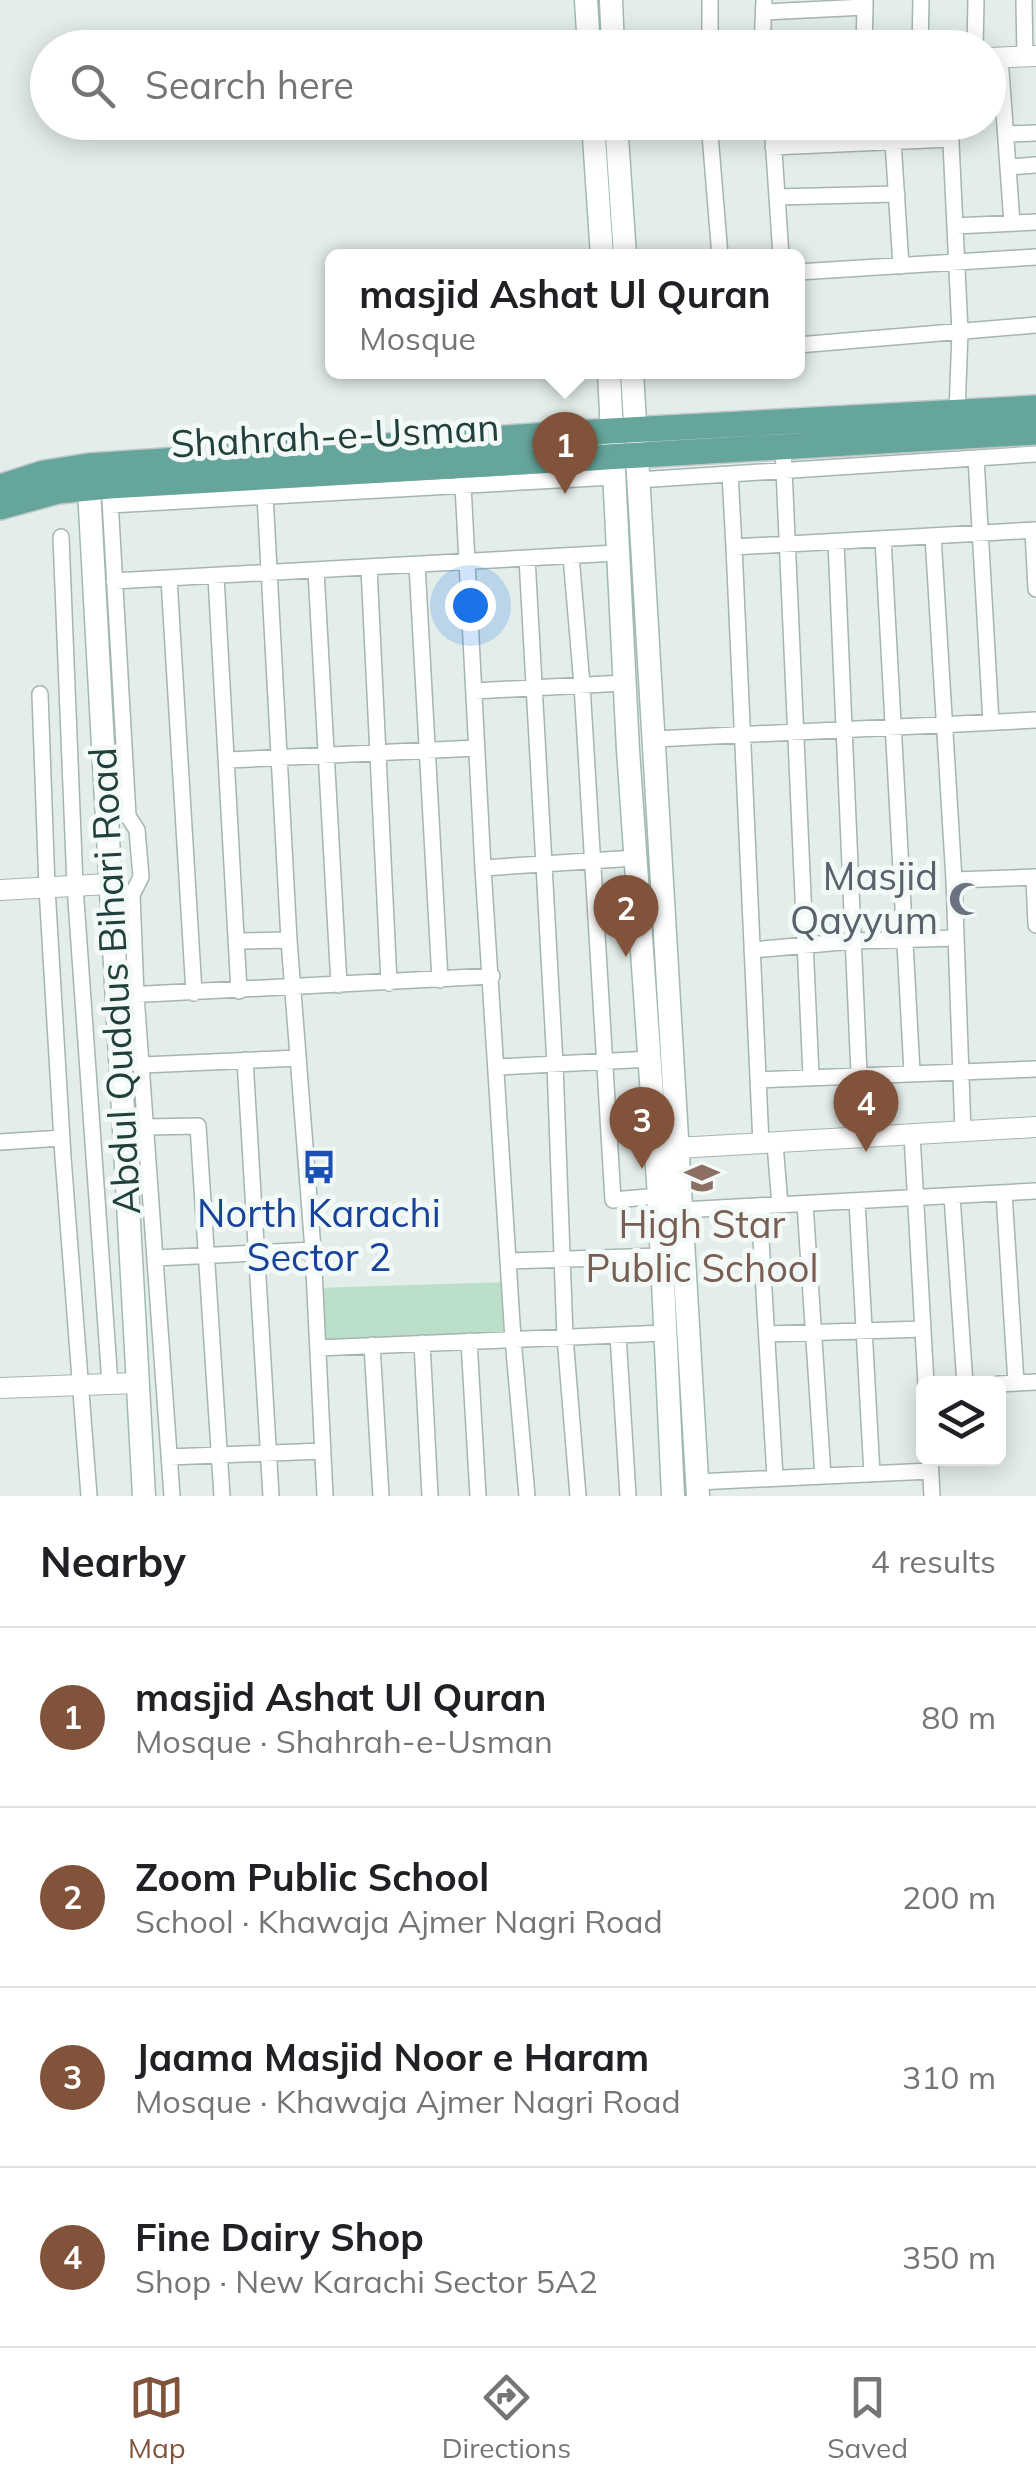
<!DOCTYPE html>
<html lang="en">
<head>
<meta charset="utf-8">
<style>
  :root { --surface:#fff; --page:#f2f2f2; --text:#202124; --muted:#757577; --line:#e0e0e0; --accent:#81533a }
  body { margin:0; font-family:Mulish,sans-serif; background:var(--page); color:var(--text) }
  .controls { position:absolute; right:30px; bottom:30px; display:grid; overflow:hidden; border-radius:15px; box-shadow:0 5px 25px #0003 }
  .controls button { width:90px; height:90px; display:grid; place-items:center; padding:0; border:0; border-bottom:2px solid var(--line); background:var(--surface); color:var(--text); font:50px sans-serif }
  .you { position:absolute; left:470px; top:605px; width:35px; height:35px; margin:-25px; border:8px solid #fff; border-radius:50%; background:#1a73e8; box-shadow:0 0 0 15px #1a73e833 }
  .badge { display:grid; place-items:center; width:65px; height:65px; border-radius:50%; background:var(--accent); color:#fff; font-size:32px; font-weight:700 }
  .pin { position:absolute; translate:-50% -82px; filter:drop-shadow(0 2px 5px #0008) }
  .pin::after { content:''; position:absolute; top:52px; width:35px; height:30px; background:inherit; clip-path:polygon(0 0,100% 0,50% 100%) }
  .popup { position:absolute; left:325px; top:249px; width:480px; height:130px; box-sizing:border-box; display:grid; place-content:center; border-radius:15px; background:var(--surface); filter:drop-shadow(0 2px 8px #0005); font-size:32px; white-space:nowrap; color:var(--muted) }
  .popup b { font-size:38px; color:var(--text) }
  .popup::after { content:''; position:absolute; left:50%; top:100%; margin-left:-20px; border:20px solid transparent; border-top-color:var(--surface) }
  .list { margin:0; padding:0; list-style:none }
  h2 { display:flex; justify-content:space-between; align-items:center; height:130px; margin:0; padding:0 40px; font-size:42px }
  h2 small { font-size:32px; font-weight:400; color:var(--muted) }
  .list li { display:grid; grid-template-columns:65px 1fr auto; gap:30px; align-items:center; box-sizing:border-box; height:180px; padding:0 40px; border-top:2px solid var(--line) }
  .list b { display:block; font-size:38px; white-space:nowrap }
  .list p { margin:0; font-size:32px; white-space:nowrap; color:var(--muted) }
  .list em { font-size:32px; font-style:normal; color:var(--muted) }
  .icon { flex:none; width:55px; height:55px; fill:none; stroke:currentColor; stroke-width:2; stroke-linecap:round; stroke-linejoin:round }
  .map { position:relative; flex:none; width:1036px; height:1496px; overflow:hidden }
  .search { position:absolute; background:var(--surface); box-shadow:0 5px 25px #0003; left:30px; right:30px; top:30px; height:110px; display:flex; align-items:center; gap:25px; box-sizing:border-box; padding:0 35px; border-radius:55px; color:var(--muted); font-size:38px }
  .sheet { height:850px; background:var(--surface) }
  nav { display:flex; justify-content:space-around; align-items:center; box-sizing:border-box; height:140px; border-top:2px solid var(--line); background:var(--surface); font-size:28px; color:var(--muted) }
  nav a { display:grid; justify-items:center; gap:5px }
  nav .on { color:var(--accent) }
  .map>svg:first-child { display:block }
  .green { fill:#bbdfc9 }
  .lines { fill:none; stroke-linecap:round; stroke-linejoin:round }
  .minor-casing { stroke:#a5b5b2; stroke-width:18 }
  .tertiary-casing { stroke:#a5b5b2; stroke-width:22 }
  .secondary-casing { stroke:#a0bab3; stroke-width:25 }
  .primary-casing { stroke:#c1c9c8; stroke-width:28 }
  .minor { stroke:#fff; stroke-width:15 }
  .tertiary { stroke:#fff; stroke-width:20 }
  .secondary { stroke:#fff; stroke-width:22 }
  .primary { stroke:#65a59b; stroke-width:25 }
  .labels { text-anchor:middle; stroke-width:10; stroke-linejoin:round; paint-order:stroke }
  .street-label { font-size:38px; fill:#213f3b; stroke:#f3f9f7 }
  .worship-label { font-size:38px; fill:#5b616d; stroke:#f3f9f7; text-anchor:end }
  .transit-label { font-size:38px; fill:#164399; stroke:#f3f9f7 }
  .education-label { font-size:38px; fill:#785e54; stroke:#f3f9f7 }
</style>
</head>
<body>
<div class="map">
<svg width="1036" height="1496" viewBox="0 0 1036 1496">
  <rect width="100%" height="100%" fill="#e3edea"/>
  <path class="green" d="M 510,1282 L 513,1339 L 318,1348 L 315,1288 Z"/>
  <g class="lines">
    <g class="minor-casing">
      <path id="minor" d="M 1024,0 L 1025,57
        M 765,12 L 865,7 L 865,0
        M 710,48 L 710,0
        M 762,48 L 764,0
        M 864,48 L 865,7
        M 920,48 L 921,0
        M 975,48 L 976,0
        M 1001,71 L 1012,223
        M 709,122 L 720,256
        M 772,122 L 781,256
        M 950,122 L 960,332 L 957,412
        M 1007,134 L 1036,133
        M 893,141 L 901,266
        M 773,147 L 950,139
        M 1009,167 L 1036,165
        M 777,197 L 897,194
        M 955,226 L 1036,222
        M 798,272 L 1036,257
        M 798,345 L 1036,325
        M 783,447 L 811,1076
        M 976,458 L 991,722
        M 462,466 L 483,868 L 513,1339 L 527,1496
        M 730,474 L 734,547
        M 264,477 L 289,940 L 313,1250 L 325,1496
        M 638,480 L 1036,454
        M 109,482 L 128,816 L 137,830 L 141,877 L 132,895 L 136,995 L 172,1496
        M 110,505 L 612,477
        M 1033,530 L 1036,589
        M 933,536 L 954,880 L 963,1132
        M 61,537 L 75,886 L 110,1384
        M 883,539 L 912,1072
        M 836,542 L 859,1074
        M 571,556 L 582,685 L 613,1200 L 659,1196
        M 527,558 L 555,1064 L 565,1337 L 578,1496
        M 417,565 L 440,980
        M 369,568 L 389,983
        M 316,571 L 339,985
        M 216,577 L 239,991
        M 169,579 L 194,993
        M 114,581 L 616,553
        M 474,691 L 624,683
        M 40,694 L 47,888 L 63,1157 L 89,1496
        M 655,739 L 1036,720
        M 228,760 L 476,748
        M 483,868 L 635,858
        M 1034,877 L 1036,925
        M 954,880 L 1036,877
        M 238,941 L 289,940
        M 752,950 L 853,941 L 956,938
        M 127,995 L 492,976
        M 245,1060 L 271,1496
        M 143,1065 L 298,1058
        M 498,1067 L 651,1059
        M 758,1080 L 1036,1069
        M 147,1127 L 198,1126 L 222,1496
        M 912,1135 L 926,1384
        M 0,1142 L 62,1138
        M 761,1144 L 734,547 L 1036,530
        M 775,1144 L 780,1205
        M 1004,1193 L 1016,1383
        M 952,1196 L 965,1384
        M 857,1201 L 872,1474
        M 805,1204 L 823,1476
        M 759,1206 L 775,1477
        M 682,1210 L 1036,1191
        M 156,1258 L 313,1250
        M 509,1261 L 660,1256
        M 767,1334 L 923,1329
        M 618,1335 L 628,1496
        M 469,1341 L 478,1496
        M 422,1343 L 430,1496
        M 372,1345 L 381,1496
        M 318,1348 L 665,1333
        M 998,1384 L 1036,1382
        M 169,1457 L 322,1451
        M 930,1458 L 932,1496
        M 697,1482 L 930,1471"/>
    </g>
    <g class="tertiary-casing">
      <path id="tertiary" d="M 988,58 L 1036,56
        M 0,890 L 108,884
        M 677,1148 L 1036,1127
        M 0,1388 L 137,1383"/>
    </g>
    <g class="secondary-casing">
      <path id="secondary" d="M 586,0 L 589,48
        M 611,0 L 613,48
        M 593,122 L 602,256
        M 616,122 L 625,256
        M 609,372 L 628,750 L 659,1196 L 673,1496
        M 632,372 L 698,1496
        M 88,471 L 144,1496"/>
    </g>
    <g class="primary-casing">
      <path id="primary" d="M 0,487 L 44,473 L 88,466 L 610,431 L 1036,408
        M 0,507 L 58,491 L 109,486 L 1036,432"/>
    </g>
    <use href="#minor" class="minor"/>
    <use href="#tertiary" class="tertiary"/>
    <use href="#secondary" class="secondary"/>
    <use href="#primary" class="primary"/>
  </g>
  <defs>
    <g id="mosque-bare" transform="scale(2.7)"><path d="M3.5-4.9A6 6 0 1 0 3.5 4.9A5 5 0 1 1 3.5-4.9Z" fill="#6b7280" stroke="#f3f9f7" stroke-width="2.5" paint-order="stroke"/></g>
    <g id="bus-bare" transform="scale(2.7)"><path d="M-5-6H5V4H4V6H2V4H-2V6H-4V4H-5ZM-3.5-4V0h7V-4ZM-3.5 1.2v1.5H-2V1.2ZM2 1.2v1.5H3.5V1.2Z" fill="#1a4fb4" stroke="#f3f9f7" stroke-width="2.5" paint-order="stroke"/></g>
    <g id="school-bare" transform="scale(2.7)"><path d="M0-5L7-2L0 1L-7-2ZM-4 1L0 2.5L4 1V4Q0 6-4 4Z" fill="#8d6e63" stroke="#f3f9f7" stroke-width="2.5" paint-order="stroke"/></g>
  </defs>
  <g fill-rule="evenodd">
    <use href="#mosque-bare" x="966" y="899"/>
    <use href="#bus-bare" x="319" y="1167"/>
    <use href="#school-bare" x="702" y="1178"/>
  </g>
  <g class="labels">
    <g class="street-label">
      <text transform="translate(335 436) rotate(-3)" y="13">Shahrah-e-Usman</text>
      <text transform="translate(115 981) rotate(-93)" y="13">Abdul Quddus Bihari Road</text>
    </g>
    <g class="worship-label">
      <text x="938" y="890">Masjid<tspan x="938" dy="44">Qayyum</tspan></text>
    </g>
    <g class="transit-label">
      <text x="319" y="1227">North Karachi<tspan x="319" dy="44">Sector 2</tspan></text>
    </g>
    <g class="education-label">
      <text x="702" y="1238">High Star<tspan x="702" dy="44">Public School</tspan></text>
    </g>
  </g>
</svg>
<div class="controls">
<button><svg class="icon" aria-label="layers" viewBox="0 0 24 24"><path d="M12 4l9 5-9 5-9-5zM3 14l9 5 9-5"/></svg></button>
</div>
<div class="you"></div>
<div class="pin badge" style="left:565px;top:494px">1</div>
<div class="popup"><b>masjid Ashat Ul Quran</b>Mosque</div>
<div class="pin badge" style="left:626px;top:957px">2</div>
<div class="pin badge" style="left:642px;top:1169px">3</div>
<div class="pin badge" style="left:866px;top:1152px">4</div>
<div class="search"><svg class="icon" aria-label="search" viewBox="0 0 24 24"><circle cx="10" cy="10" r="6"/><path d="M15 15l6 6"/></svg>Search here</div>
</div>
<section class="sheet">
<h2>Nearby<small>4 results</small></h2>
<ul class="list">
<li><span class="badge">1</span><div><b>masjid Ashat Ul Quran</b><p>Mosque · Shahrah-e-Usman</p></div><em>80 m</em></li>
<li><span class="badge">2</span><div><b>Zoom Public School</b><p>School · Khawaja Ajmer Nagri Road</p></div><em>200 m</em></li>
<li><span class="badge">3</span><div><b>Jaama Masjid Noor e Haram</b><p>Mosque · Khawaja Ajmer Nagri Road</p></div><em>310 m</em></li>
<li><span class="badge">4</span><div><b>Fine Dairy Shop</b><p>Shop · New Karachi Sector 5A2</p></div><em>350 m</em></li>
</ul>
</section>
<nav>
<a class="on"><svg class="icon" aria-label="map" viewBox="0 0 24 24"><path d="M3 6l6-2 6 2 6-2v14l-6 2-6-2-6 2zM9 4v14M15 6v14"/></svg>Map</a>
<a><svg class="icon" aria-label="directions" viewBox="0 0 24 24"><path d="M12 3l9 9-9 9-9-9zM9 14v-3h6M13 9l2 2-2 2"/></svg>Directions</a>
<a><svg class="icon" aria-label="saved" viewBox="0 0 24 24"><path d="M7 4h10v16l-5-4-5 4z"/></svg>Saved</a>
</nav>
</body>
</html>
